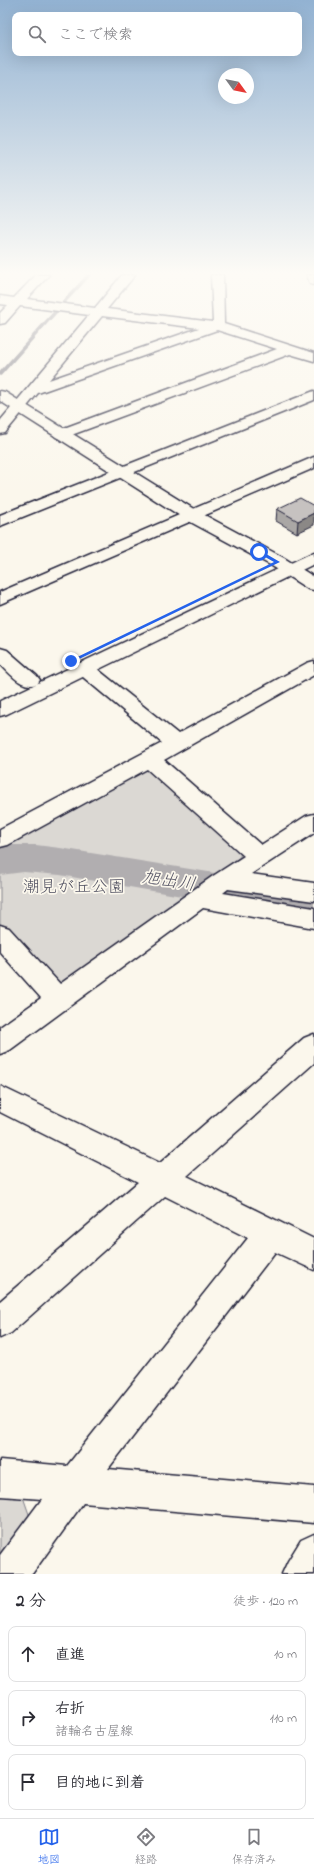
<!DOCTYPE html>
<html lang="ja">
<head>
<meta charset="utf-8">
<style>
  :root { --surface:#fff; --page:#f2f2f3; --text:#2b2b33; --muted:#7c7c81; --line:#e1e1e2; --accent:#2563eb }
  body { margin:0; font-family:"Indie Flower","Klee One",sans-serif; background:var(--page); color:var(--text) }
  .compass { position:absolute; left:218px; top:68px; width:36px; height:36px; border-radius:50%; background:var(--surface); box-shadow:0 4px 16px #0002; rotate:123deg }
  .stop { position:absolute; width:12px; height:12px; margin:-9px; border:3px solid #2563eb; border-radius:50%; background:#fff }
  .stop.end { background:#2563eb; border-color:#fff; box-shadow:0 1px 4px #0008 }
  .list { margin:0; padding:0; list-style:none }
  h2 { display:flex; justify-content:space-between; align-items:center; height:52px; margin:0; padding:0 16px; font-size:17px }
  h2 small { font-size:13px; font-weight:400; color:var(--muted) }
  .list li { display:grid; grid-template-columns:26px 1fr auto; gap:12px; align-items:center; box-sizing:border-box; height:56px; margin:0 8px 8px; padding:0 8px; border:1px solid var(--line); border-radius:8px }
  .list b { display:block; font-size:15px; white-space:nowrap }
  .list p { margin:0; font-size:13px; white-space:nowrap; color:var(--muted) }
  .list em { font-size:13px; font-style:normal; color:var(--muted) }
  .icon { flex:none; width:22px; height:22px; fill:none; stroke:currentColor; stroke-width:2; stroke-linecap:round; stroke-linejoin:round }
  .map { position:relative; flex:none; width:314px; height:1574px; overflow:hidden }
  .search { position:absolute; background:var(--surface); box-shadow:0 4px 16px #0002; left:12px; right:12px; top:12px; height:44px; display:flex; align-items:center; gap:10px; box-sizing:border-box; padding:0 14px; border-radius:8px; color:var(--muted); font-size:15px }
  .sheet { height:244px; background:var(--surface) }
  nav { display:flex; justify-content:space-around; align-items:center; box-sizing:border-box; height:56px; border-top:1px solid var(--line); background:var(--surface); font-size:11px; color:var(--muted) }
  nav a { display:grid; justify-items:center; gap:2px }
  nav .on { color:var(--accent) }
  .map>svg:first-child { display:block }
  .green { fill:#dbd8d3; stroke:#7e7d87 }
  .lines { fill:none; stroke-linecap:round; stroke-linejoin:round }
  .stream { stroke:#787681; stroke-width:3.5 }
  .river { fill:#b1aeb0; fill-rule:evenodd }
  .street-casing { stroke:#22223b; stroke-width:3 }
  .secondary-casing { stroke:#22223b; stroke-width:3 }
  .primary-casing { stroke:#22223b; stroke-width:3 }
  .street { fill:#fbf7ec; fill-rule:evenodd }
  .secondary { fill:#fbf7ec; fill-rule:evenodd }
  .primary { fill:#fbf7ec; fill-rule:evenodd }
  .wall { fill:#aaa7a5; stroke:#22223b }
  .shaded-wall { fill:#8b8886; stroke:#22223b }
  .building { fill:#c6c2c0; stroke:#22223b }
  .route { fill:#2563eb }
  .labels { text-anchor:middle; stroke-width:3.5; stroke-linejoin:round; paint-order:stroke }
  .park-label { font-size:17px; fill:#505061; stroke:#fbf7ec }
  .water-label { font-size:18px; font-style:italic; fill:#545364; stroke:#fbf7ec }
</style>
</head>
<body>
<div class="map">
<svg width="314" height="1574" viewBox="0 0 314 1574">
  <rect width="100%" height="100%" fill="#fbf7ec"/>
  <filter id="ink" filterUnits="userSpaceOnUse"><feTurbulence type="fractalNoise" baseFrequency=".025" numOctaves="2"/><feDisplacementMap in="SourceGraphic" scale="8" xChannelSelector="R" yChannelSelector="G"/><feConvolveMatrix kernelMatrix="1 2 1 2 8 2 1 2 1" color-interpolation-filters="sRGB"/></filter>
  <g filter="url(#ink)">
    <path class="green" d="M 141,769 L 150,770 L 241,850 L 240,857 L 62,983 L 50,981 L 0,926 L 0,845 Z
      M 0,1492 L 22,1494 L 32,1523 L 0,1565 Z"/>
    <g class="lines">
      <path class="stream" d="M 61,305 L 89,275
        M 0,374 L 58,309"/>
      <path class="river" d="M 12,845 L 36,845 L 60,848 L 314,889 L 314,919 L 60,875 L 24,872 L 0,875 L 0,847 Z"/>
      <g class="street-casing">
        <path id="street" d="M 36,275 L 49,275 L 27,299 L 95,308 L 122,275 L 135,275 L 107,309 L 213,322 L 211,275 L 223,275 L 224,324 L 314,353 L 314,361 L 290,354 L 66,437 L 61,439 L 56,437 L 53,434 L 56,431 L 277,349 L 217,330 L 38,393 L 5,433 L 0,434 L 0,421 L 89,315 L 20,306 L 5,323 L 0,324 L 0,313 L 8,305 L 0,304 L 0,296 L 14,298 ZM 102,316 L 199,328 L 49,380 Z
          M 307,275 L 314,275 L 314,285 L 310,284 Z
          M 314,391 L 314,400 L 0,526 L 0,515 Z
          M 314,457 L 314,468 L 0,604 L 0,592 Z
          M 0,648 L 7,650 L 37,676 L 40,680 L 37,684 C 21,689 11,674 0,664 Z
          M 314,661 L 314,675 L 164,760 L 261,845 L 306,816 L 314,814 L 314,833 L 251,874 L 314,883 L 314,901 L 228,889 L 223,893 L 314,908 L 314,928 L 203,908 L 10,1050 L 0,1054 L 0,1027 L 41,998 L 0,952 L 0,925 L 9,928 L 60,984 L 213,876 L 244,856 L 147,769 L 8,845 L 0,847 L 0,829 L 162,743 L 77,672 L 74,668 L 77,664 L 84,662 L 91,664 L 178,734 L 307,663 Z
          M 314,1034 L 314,1063 L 187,1176 L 314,1239 L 314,1270 L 275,1252 L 108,1469 L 314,1487 L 314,1523 L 83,1503 L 32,1574 L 0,1574 L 0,1555 L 42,1499 L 0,1496 L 0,1460 L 67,1466 L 248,1238 L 165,1196 L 11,1333 L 0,1338 L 0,1301 L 138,1182 L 0,1112 L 0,1086 L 160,1163 L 304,1038 Z
          M 314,1534 L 314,1574 L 282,1574 L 288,1561 L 301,1540 Z"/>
      </g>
      <g class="secondary-casing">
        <path id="secondary" d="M 0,391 L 5,392 L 197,511 L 284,558 L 314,577 L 314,590 L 308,589 L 272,566 L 185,519 L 0,401 Z"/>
      </g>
      <g class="primary-casing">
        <path id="primary" d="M 314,552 L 314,564 L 7,714 L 0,716 L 0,701 Z"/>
      </g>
      <use href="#street" class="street"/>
      <use href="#secondary" class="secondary"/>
      <use href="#primary" class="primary"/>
    </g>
    <path class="wall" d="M 314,506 L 297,533 L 276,521 L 277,509 Z"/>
    <path class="shaded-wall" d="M 314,513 L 314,525 L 297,533 L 298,521 Z"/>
    <path class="building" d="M 300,498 L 314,506 L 314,513 L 298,521 L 277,509 Z"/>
  </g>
  <linearGradient id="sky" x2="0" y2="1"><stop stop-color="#92b2d2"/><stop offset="0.55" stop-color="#fdfbf6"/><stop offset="1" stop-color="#fdfbf6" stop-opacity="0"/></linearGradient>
  <rect width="314" height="496" fill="url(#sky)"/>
  <path class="route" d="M 258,551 L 261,551 L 280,562 L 73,662 L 69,661 L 274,562 L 258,553 Z"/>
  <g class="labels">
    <g class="park-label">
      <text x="74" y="892">潮見が丘公園</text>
    </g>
    <g class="water-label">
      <text transform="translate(169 880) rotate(9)" y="6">旭出川</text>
    </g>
  </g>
</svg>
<svg class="compass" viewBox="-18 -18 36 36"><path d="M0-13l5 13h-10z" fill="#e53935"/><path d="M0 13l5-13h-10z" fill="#7c7c81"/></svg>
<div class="stop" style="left:259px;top:552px"></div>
<div class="stop end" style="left:71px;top:661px"></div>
<div class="search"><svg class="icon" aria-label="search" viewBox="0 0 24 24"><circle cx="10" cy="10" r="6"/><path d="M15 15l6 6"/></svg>ここで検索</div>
</div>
<section class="sheet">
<h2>2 分<small>徒歩 · 120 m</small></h2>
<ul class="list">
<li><svg class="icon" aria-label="ahead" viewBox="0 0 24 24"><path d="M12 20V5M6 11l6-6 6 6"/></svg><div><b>直進</b></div><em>10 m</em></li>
<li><svg class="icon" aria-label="right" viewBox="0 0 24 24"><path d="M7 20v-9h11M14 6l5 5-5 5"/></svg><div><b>右折</b><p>諸輪名古屋線</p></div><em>110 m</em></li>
<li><svg class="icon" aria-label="arrive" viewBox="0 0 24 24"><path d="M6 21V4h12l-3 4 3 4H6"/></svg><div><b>目的地に到着</b></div></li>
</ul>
</section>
<nav>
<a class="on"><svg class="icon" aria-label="map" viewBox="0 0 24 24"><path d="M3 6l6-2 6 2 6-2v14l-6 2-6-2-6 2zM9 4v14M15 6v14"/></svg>地図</a>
<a><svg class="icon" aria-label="directions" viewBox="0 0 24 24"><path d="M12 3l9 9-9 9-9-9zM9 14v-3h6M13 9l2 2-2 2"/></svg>経路</a>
<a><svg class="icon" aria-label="saved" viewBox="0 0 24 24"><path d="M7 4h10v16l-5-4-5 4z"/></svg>保存済み</a>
</nav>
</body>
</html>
